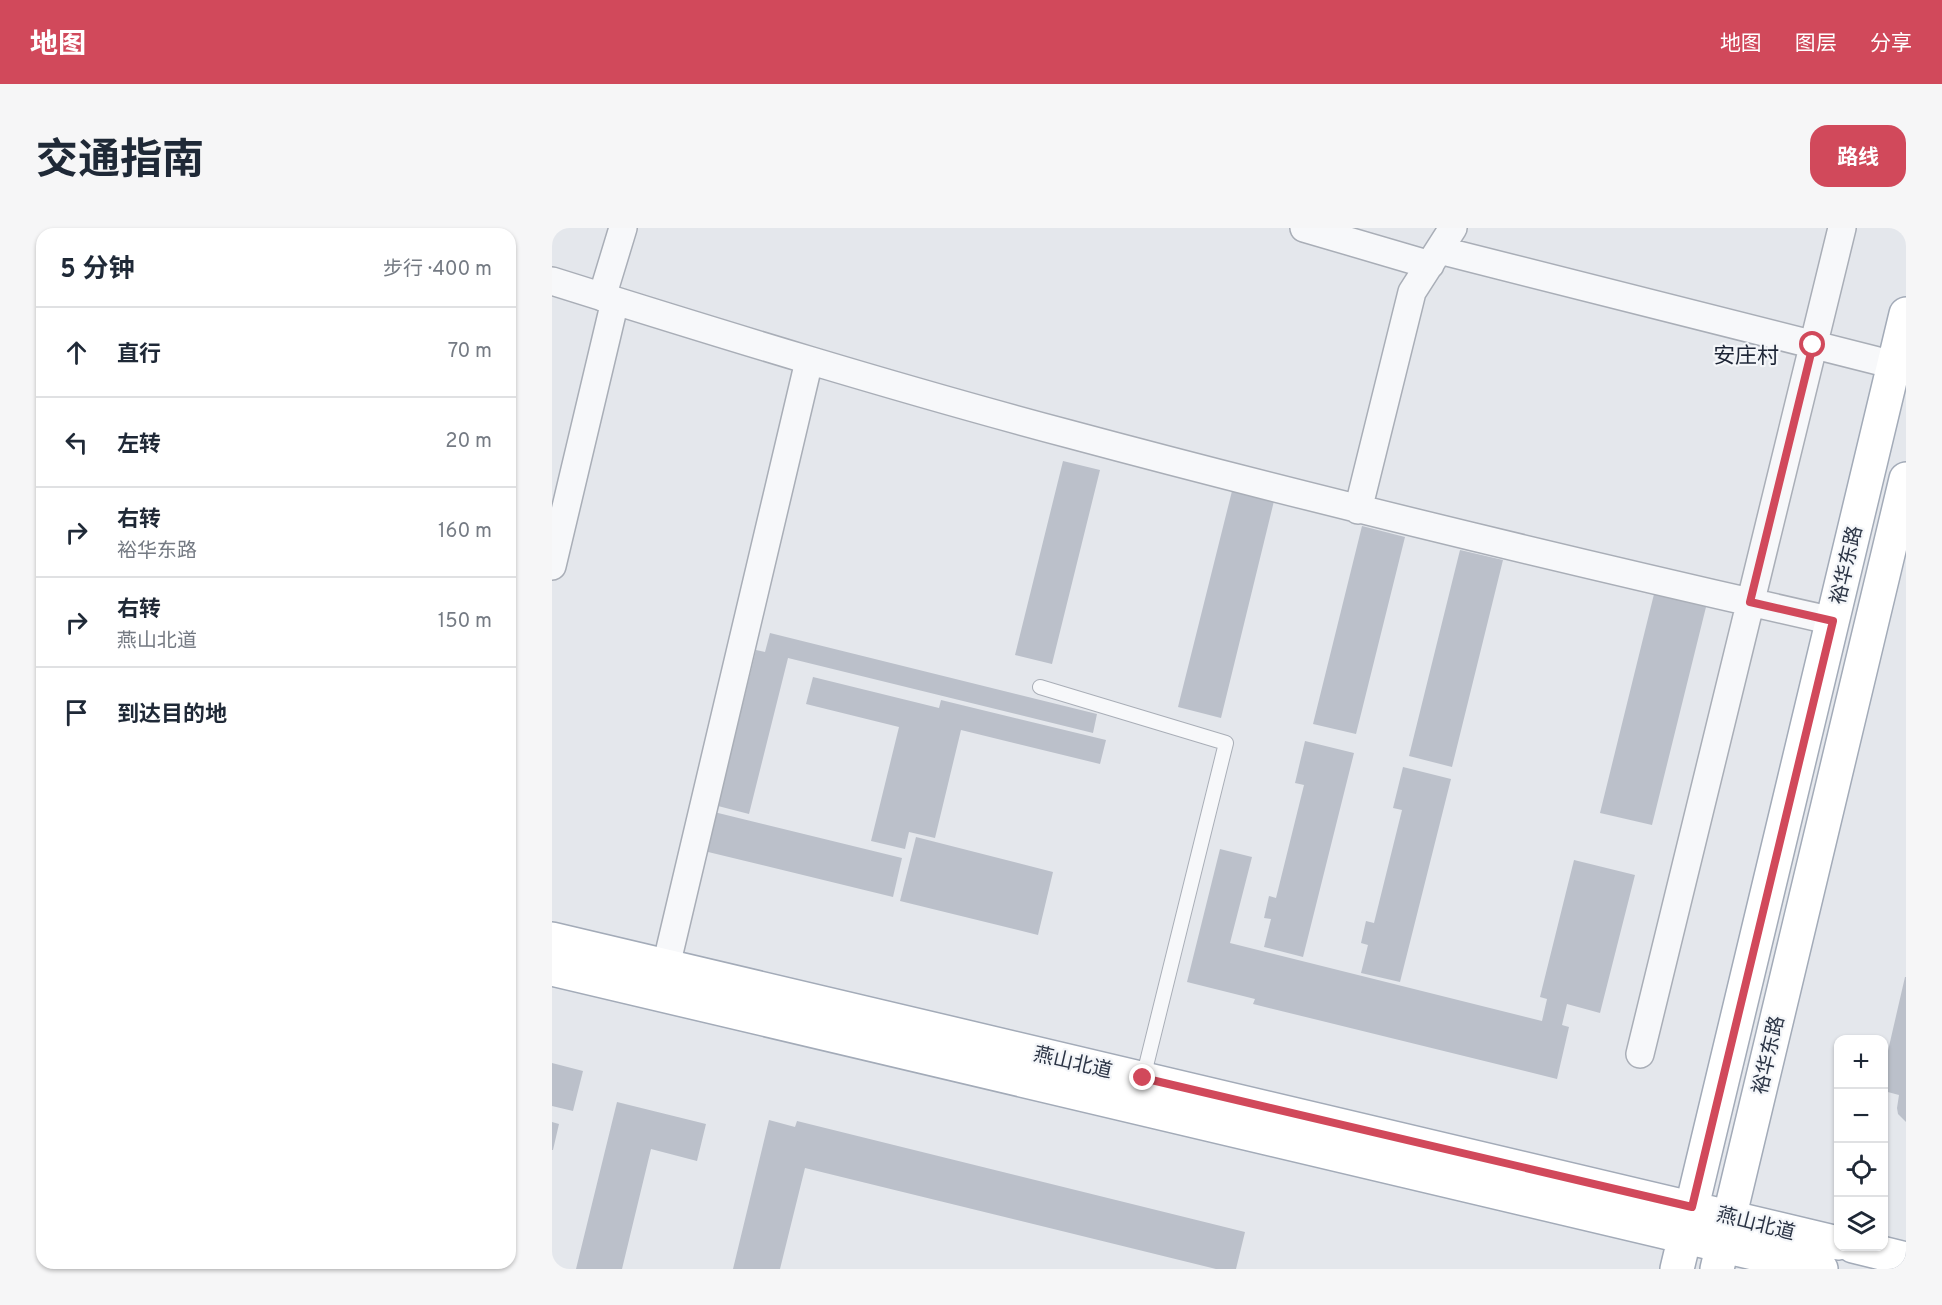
<!DOCTYPE html>
<html lang="zh">
<head>
<meta charset="utf-8">
<style>
  :root { --surface:#fff; --page:#f6f6f7; --text:#1f2937; --muted:#747a83; --line:#e0e1e3; --accent:#d1495b }
  body { margin:0; font-family:Overpass,"Noto Sans SC",sans-serif; background:var(--page); color:var(--text) }
  .controls { position:absolute; right:18px; bottom:18px; display:grid; overflow:hidden; border-radius:12px; box-shadow:0 2px 4px #0004 }
  .controls button { width:54px; height:54px; display:grid; place-items:center; padding:0; border:0; border-bottom:2px solid var(--line); background:var(--surface); color:var(--text); font:30px sans-serif }
  .stop { position:absolute; width:18px; height:18px; margin:-14px; border:4px solid #d1495b; border-radius:50%; background:#fff }
  .stop.end { background:#d1495b; border-color:#fff; box-shadow:0 2px 6px #0008 }
  .list { margin:0; padding:0; list-style:none }
  h2 { display:flex; justify-content:space-between; align-items:center; height:78px; margin:0; padding:0 24px; font-size:26px }
  h2 small { font-size:20px; font-weight:400; color:var(--muted) }
  .list li { display:grid; grid-template-columns:39px 1fr auto; gap:18px; align-items:center; box-sizing:border-box; height:90px; padding:0 24px; border-top:2px solid var(--line) }
  .list b { display:block; font-size:22px; white-space:nowrap }
  .list p { margin:0; font-size:20px; white-space:nowrap; color:var(--muted) }
  .list em { font-size:20px; font-style:normal; color:var(--muted) }
  .icon { flex:none; width:33px; height:33px; fill:none; stroke:currentColor; stroke-width:2; stroke-linecap:round; stroke-linejoin:round }
  .map { position:relative; flex:none; width:1354px; height:1041px; overflow:hidden; border-radius:18px }
  header { display:flex; align-items:center; gap:36px; box-sizing:border-box; height:84px; padding:0 30px; background:var(--accent); color:#fff }
  header strong { font-size:28px }
  nav { display:flex; gap:33px; margin-inline-start:auto; font-size:21px }
  .intro { display:flex; align-items:center; justify-content:space-between; box-sizing:border-box; height:144px; padding:0 36px }
  h1 { margin:0; font-size:42px }
  .button { padding:15px 27px; border-radius:18px; background:var(--accent); color:#fff; font-size:21px; font-weight:700 }
  main { display:flex; gap:36px; padding:0 36px }
  aside { flex:1; background:var(--surface); border-radius:18px; box-shadow:0 2px 4px #0004 }
  .map>svg:first-child { display:block }
  .building { fill:#bbc0ca }
  .lines { fill:none; stroke-linecap:round; stroke-linejoin:round }
  .lane-casing { stroke:#a9aeb7; stroke-width:16 }
  .street-casing { stroke:#a9aeb7; stroke-width:30 }
  .primary-casing { stroke:#a3abb8; stroke-width:36 }
  .lane { stroke:#f7f8fa; stroke-width:14 }
  .street { stroke:#f7f8fa; stroke-width:27 }
  .primary { stroke:#fff; stroke-width:33 }
  .route { stroke:#d1495b; stroke-width:8 }
  .labels { text-anchor:middle; stroke-width:4.5; stroke-linejoin:round; paint-order:stroke }
  .street-label { font-size:20px; fill:#2b3445; stroke:#f4f6f9 }
  .quarter-label { font-size:22px; fill:#1d2536; stroke:#f4f6f9 }
</style>
</head>
<body>
<header>
<strong>地图</strong>
<nav><a>地图</a><a>图层</a><a>分享</a></nav>
</header>
<div class="intro"><h1>交通指南</h1><a class="button">路线</a></div>
<main>
<aside>
<h2>5 分钟<small>步行 · 400 m</small></h2>
<ul class="list">
<li><svg class="icon" aria-label="ahead" viewBox="0 0 24 24"><path d="M12 20V5M6 11l6-6 6 6"/></svg><div><b>直行</b></div><em>70 m</em></li>
<li><svg class="icon" aria-label="left" viewBox="0 0 24 24"><path d="M17 20v-9H6M10 6l-5 5 5 5"/></svg><div><b>左转</b></div><em>20 m</em></li>
<li><svg class="icon" aria-label="right" viewBox="0 0 24 24"><path d="M7 20v-9h11M14 6l5 5-5 5"/></svg><div><b>右转</b><p>裕华东路</p></div><em>160 m</em></li>
<li><svg class="icon" aria-label="right" viewBox="0 0 24 24"><path d="M7 20v-9h11M14 6l5 5-5 5"/></svg><div><b>右转</b><p>燕山北道</p></div><em>150 m</em></li>
<li><svg class="icon" aria-label="arrive" viewBox="0 0 24 24"><path d="M6 21V4h12l-3 4 3 4H6"/></svg><div><b>到达目的地</b></div></li>
</ul>
</aside>
<div class="map">
<svg width="1354" height="1041" viewBox="0 0 1354 1041">
  <rect width="100%" height="100%" fill="#e4e7ec"/>
  <path class="building" d="M 511,233 L 548,242 L 500,436 L 463,427 Z
    M 680,263 L 722,273 L 669,490 L 626,479 Z
    M 810,298 L 853,309 L 804,506 L 761,496 Z
    M 908,322 L 951,332 L 900,539 L 857,528 Z
    M 1103,362 L 1155,375 L 1100,597 L 1048,585 Z
    M 218,405 L 545,486 L 541,505 L 236,430 L 197,586 L 166,578 L 204,422 L 213,424 Z
    M 261,449 L 387,480 L 389,472 L 554,512 L 548,536 L 409,502 L 383,610 L 357,604 L 353,621 L 319,613 L 347,499 L 254,476 Z
    M 753,513 L 802,525 L 751,729 L 712,719 L 719,691 L 712,690 L 717,668 L 724,670 L 752,557 L 743,555 Z
    M 851,539 L 899,551 L 848,754 L 809,745 L 816,717 L 809,715 L 814,693 L 822,695 L 850,582 L 841,580 Z
    M 162,584 L 350,630 L 341,669 L 152,623 Z
    M 364,609 L 501,644 L 486,707 L 348,673 Z
    M 668,621 L 700,629 L 678,715 L 990,793 L 995,771 L 988,769 L 1022,632 L 1083,647 L 1048,785 L 1015,776 L 1010,797 L 1017,799 L 1005,851 L 701,776 L 703,771 L 635,754 Z
    M 1353,749 L 1354,749 L 1354,894 L 1346,886 L 1345,880 L 1347,867 L 1332,863 L 1332,840 Z
    M 0,835 L 31,843 L 21,883 L 0,878 Z
    M 65,874 L 154,896 L 145,933 L 99,921 L 70,1041 L 24,1041 Z
    M 217,892 L 243,899 L 245,893 L 693,1004 L 684,1041 L 664,1041 L 253,940 L 228,1041 L 181,1041 Z
    M 0,894 L 7,896 L 1,922 L 0,922 Z"/>
  <g class="lines">
    <g class="lane-casing">
      <path id="lane" d="M 488,459 L 674,515 L 591,850"/>
    </g>
    <g class="street-casing">
      <path id="street" d="M 752,0 L 878,37
        M 887,22 L 1342,137
        M 0,53 C 172,107 344,160 517,206 C 770,274 1025,335 1281,393
        M 50,69 L 71,0
        M 806,282 L 860,64 L 901,0
        M 0,338 L 63,73
        M 114,738 L 257,133
        M 1088,826 L 1290,0"/>
    </g>
    <g class="primary-casing">
      <path id="primary" d="M 0,711 L 1286,1015
        M 0,741 L 1269,1041
        M 1301,1018 L 1354,1031
        M 1125,1041 L 1354,86
        M 1165,1041 L 1354,251"/>
    </g>
    <use href="#lane" class="lane"/>
    <use href="#street" class="street"/>
    <use href="#primary" class="primary"/>
  </g>
  <g class="lines">
    <path class="route" d="M 591,850 L 1140,979 L 1281,393 L 1198,374 L 1261,117"/>
  </g>
  <g class="labels">
    <g class="street-label">
      <text transform="translate(1294 337) rotate(-77)" y="7">裕华东路</text>
      <text transform="translate(1216 827) rotate(-77)" y="7">裕华东路</text>
      <text transform="translate(521 834) rotate(13)" y="7">燕山北道</text>
      <text transform="translate(1204 995) rotate(14)" y="7">燕山北道</text>
    </g>
    <g class="quarter-label">
      <text x="1194" y="135">安庄村</text>
    </g>
  </g>
</svg>
<div class="controls">
<button>+</button>
<button>−</button>
<button><svg class="icon" aria-label="locate" viewBox="0 0 24 24"><circle cx="12" cy="12" r="6"/><path d="M12 2v4M12 18v4M2 12h4M18 12h4"/></svg></button>
<button><svg class="icon" aria-label="layers" viewBox="0 0 24 24"><path d="M12 4l9 5-9 5-9-5zM3 14l9 5 9-5"/></svg></button>
</div>
<div class="stop" style="left:1261px;top:117px"></div>
<div class="stop end" style="left:591px;top:850px"></div>
</div>
</main>
</body>
</html>
